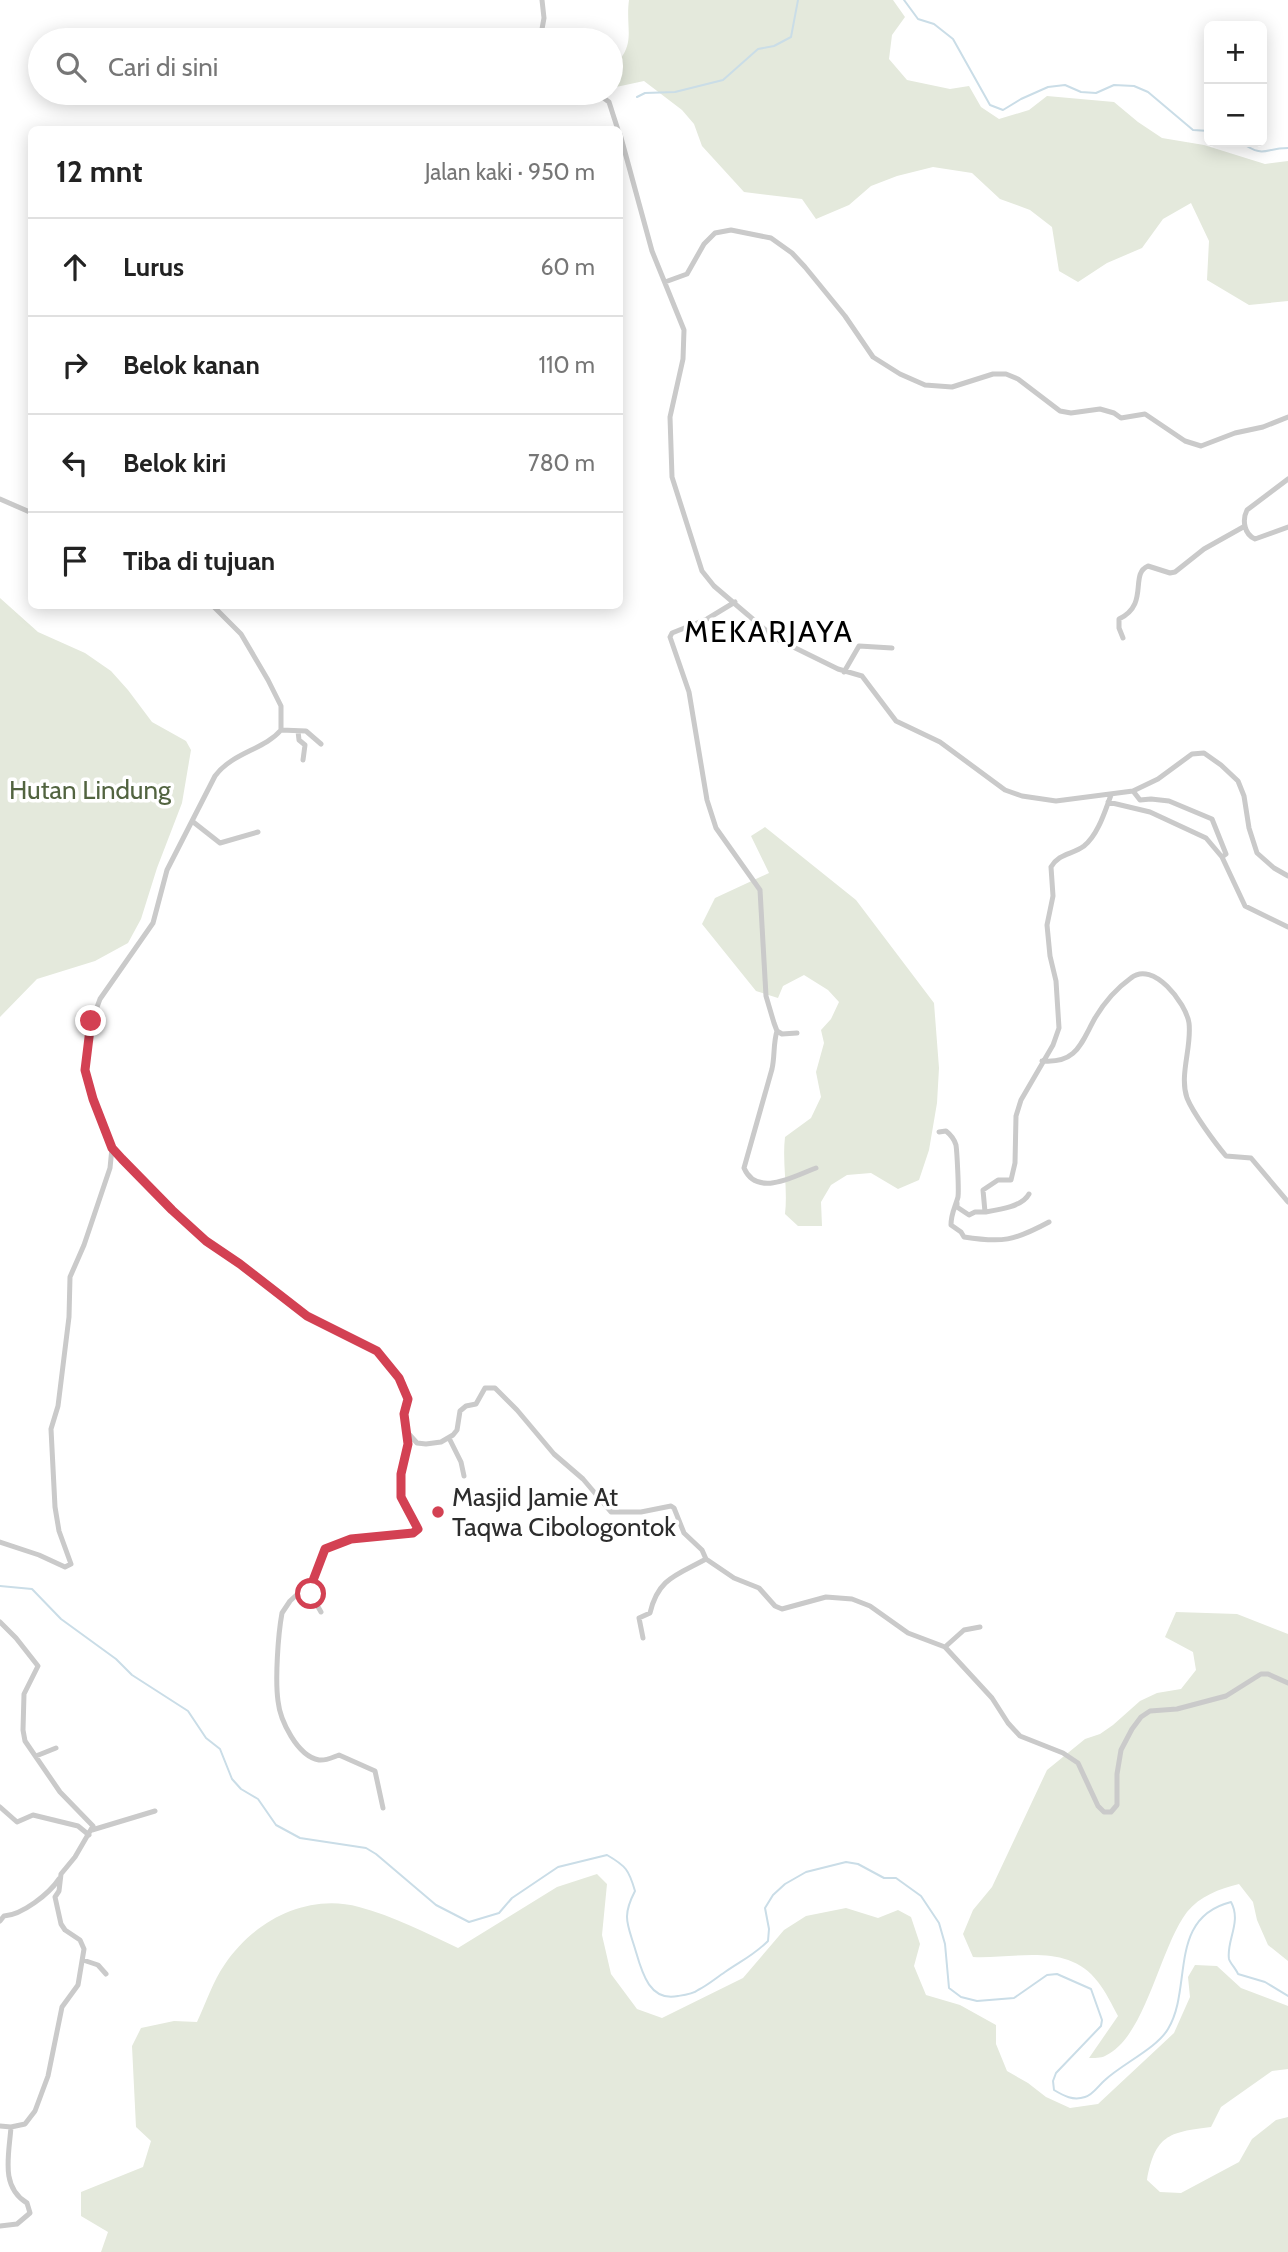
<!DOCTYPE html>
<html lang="id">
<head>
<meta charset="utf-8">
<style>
  :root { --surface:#fff; --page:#f2f2f2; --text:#222; --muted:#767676; --line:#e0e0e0 }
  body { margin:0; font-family:Cabin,sans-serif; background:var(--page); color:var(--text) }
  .controls { position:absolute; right:21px; top:21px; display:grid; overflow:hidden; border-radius:10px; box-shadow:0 4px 18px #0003 }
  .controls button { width:63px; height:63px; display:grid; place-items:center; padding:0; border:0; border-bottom:2px solid var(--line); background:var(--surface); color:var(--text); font:35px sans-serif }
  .stop { position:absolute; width:21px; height:21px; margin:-16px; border:5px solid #d34153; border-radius:50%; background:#fff }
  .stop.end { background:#d34153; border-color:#fff; box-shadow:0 2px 7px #0008 }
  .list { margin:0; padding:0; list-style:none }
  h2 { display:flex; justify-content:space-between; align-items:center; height:91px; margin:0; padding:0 28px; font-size:30px }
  h2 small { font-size:23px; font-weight:400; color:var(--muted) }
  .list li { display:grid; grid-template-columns:46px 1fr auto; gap:21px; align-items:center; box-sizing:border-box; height:98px; padding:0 28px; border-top:2px solid var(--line) }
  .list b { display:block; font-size:26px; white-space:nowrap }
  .list em { font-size:23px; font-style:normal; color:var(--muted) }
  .icon { flex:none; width:38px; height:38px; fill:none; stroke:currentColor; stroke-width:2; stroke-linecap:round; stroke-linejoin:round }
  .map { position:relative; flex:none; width:1288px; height:2252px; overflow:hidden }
  .search { position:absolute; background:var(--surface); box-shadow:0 4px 18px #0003; left:28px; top:28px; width:595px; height:77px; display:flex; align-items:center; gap:18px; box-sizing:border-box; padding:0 24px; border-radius:38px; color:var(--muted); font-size:26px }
  .panel { position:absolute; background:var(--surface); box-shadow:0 4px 18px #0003; left:28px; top:126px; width:595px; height:483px; border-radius:10px }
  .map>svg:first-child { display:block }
  .green { fill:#e4e9dc }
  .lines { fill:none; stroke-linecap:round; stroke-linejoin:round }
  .stream { stroke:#cadde7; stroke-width:2 }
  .minor { stroke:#cacaca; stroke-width:5 }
  .route { stroke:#d34153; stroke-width:9 }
  .poi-dot { fill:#d34153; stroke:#fff; stroke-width:2.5 }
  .labels { text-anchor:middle; stroke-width:7; stroke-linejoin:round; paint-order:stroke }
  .park-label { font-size:26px; fill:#526440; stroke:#fff }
  .poi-label { font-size:26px; fill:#2d2d2d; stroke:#fff; text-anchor:start }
  .quarter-label { font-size:30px; letter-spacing:2px; fill:#000; stroke:#fff }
</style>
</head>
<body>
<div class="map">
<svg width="1288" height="2252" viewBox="0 0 1288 2252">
  <rect width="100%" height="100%" fill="#fff"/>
  <path class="green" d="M 629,0 L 893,0 L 905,17 L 892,35 L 889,59 L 907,80 L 950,89 L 969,86 L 981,107 L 999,119 L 1029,110 L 1047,96 L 1114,102 L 1138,122 L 1162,138 L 1204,145 L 1265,164 L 1288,161 L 1288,301 L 1249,305 L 1207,280 L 1209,241 L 1191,203 L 1163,219 L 1142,248 L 1107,263 L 1078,282 L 1059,271 L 1052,227 L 1030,210 L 1000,199 L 972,173 L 933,167 L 897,176 L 871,186 L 849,205 L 816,219 L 802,199 L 744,192 L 702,146 L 694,124 L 682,110 L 644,81 L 616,87 L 611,81 L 611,68 C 638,46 625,30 629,0 Z
    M 0,598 L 38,632 L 85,653 L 111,671 L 128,690 L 152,722 L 186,741 L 191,750 L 182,803 L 157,868 L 141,919 L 128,943 L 95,961 L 37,979 L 0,1017 Z
    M 765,827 L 856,900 L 934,1003 L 939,1068 L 937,1103 L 929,1150 L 919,1180 L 898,1189 L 871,1173 L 847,1175 L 831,1185 L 821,1202 L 822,1226 L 798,1226 L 785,1214 C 788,1188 782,1163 785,1137 L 811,1118 L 821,1097 L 816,1072 L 824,1043 L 821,1030 L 831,1019 L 839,1002 L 828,990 L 804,975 L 783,986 L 778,998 L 756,991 L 702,924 L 715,898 L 769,873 L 751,836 Z
    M 1176,1612 L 1237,1614 L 1288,1634 L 1288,1961 L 1268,1945 L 1257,1920 L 1253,1902 L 1239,1884 C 1219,1889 1200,1896 1187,1912 C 1159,1949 1146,2037 1105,2056 C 1101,2058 1094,2058 1089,2058 L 1118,2016 C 1112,2005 1106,1992 1098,1982 C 1068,1942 1016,1959 973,1957 L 963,1934 L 973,1910 L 992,1887 L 1047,1770 L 1085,1739 L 1100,1734 L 1113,1725 L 1140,1701 L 1157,1693 L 1181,1689 L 1196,1670 L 1193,1652 L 1165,1637 Z
    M 597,1874 L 607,1884 L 602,1935 L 611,1974 L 637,2009 L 662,2018 L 743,1978 L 784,1930 L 806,1916 L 846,1908 L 878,1918 L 898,1910 L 911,1917 L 920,1944 L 914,1966 L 926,1995 L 960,2005 L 996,2025 L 996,2044 L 1007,2071 L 1028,2083 L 1046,2097 L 1070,2108 L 1098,2104 L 1174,2033 L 1190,1997 L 1188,1977 L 1195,1965 L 1217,1966 L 1241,1988 L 1288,2006 L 1288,2069 L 1272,2071 L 1221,2107 L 1211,2127 C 1168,2132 1155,2136 1147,2180 L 1160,2192 L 1181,2193 L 1239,2162 L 1252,2139 L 1276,2120 L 1288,2117 L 1288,2252 L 101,2252 L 108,2232 L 81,2216 L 81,2192 L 143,2167 L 151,2141 L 136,2127 L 132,2046 L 141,2028 L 174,2021 L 197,2022 C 206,2003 213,1981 225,1964 C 254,1921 307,1893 359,1907 C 393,1916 426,1933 458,1948 L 557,1887 Z"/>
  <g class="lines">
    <path class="stream" d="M 904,0 L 918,19 L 934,24 L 953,39 L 990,105 L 1003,110 L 1021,99 L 1048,87 L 1065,85 L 1081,92 L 1096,93 L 1114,85 L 1134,86 L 1148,92 L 1193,130 L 1209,131
      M 637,97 L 645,93 L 675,92 L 723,80 L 758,49 L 774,46 L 791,37 L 798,0
      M 1240,142 C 1266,159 1263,148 1288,148
      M 0,1586 L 32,1589 L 61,1619 L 116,1659 L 132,1675 L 188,1711 L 206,1738 L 220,1749 L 232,1779 L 241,1789 L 258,1799 L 276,1825 L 300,1838 L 366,1848 L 376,1854 L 436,1905 L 469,1922 L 499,1913 L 512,1898 L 558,1867 L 607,1855 C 626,1866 629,1870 635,1891 C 621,1918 628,1924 636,1952 C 642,1973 650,2002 678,1996 C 685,1995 693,1994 698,1990 C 708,1985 716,1978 725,1972 C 741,1961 754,1955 768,1941 L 769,1929 L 765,1908 L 773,1895 L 785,1884 L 806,1872 L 846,1862 L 858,1864 L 884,1878 L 896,1878 L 921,1896 L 939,1923 L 945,1944 L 949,1988 L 961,1997 L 977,2001 L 1014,1998 L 1047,1975 L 1057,1974 L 1091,1989 L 1102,2020 L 1101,2026 L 1056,2073 L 1053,2081 L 1054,2090 C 1064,2096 1073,2101 1085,2097 C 1093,2095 1098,2086 1105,2080 C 1122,2064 1157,2048 1168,2029 C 1193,1988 1167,1918 1231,1902 C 1242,1922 1226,1941 1229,1959 C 1230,1963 1236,1969 1238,1974 L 1265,1982 L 1288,1996"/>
    <path class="minor" d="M 540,40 L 544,18 L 542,0
      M 597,93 L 609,102 L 618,130
      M 620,134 L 652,251 L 684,330 L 683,359 L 670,417 L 672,477 L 702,571 L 714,586 L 775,638 L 838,669 L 862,676 L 896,721 L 940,742 L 1005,790 L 1022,796 L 1056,801 L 1133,791 L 1158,779 L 1192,754 L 1204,753 L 1221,765 L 1238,781 L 1244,796 L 1249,828 L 1257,853 L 1274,868 L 1288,876
      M 665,282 L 687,274 L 704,244 L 715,233 L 731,230 L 771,238 L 792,253 L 805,267 L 845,316 L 873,357 L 900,374 L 925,385 L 952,387 L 993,374 L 1006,374 L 1018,379 L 1060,411 L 1071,413 L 1100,409 L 1114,413 L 1121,418 L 1145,414 L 1185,441 L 1201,446 L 1235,433 L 1263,427 L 1288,417
      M 1288,479 L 1247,510 C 1242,520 1244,534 1255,539 L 1288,527
      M 0,499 L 32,513
      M 735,602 L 707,619 L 672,633 L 670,637 L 689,692 L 707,800 L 716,828 L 760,890 L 766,996 L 774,1023 L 777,1031 L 782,1034 L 797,1033
      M 1123,638 L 1119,628 L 1119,619 C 1150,604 1129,574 1148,566 L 1170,573 L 1175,572 L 1204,549 L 1245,526
      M 844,672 L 859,646 L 892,648
      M 281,730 L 306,731 L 321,744
      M 298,731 L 299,740 L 305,745 L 303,760
      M 1133,791 L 1140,800 L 1151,799 L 1169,801 L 1212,819 L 1226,854 L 1222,857
      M 1108,802 L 1150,812 L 1206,838 L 1222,857 L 1245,906 L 1288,927
      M 192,821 L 220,843 L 258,832
      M 777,1031 C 773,1044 775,1056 772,1069 L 744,1168 C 757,1198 794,1176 816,1168
      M 1042,1061 C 1077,1064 1081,1043 1095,1018 C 1104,1003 1117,988 1131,978 C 1153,960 1186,1003 1189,1023 C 1192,1047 1179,1075 1187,1098 C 1193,1113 1215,1143 1226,1156 L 1251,1158 L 1288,1202
      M 939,1132 L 946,1131 C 951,1135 954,1138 956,1145 C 957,1152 959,1190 958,1197 C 955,1208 951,1213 951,1225 L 961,1232 L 964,1237 C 1002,1243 1014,1241 1049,1222
      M 112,1148 L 171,1211 L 206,1241 L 241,1264 L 307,1316 L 378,1351 L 399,1378 L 408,1398 L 404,1419 L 408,1433 L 417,1443 L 426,1444 L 441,1442 L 453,1435 L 457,1430 L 460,1411 L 466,1406 L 476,1404 L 485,1388 L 495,1388 L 517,1410 L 554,1454 L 583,1479 L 611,1512 L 641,1512 L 671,1506 L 674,1508 L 684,1533 L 702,1550 L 706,1559 L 734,1578 L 759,1588 L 775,1606 L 782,1609 L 826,1597 L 852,1599 L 870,1606 L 908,1633 L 945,1647 L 992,1698 L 1008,1723 L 1020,1736 L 1063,1753 L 1078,1763 L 1098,1806 L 1104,1812 L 1111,1812 L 1117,1805 L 1117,1774 L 1121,1750 L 1132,1729 L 1141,1717 L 1150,1711 L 1177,1709 L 1226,1696 L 1261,1674 L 1268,1674 L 1288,1683
      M 1029,1194 C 1022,1207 998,1210 985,1212 L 983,1190 L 998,1180 L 1011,1180 L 1015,1163 L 1016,1116 L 1021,1100 L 1053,1045 L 1059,1028 L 1056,981 L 1050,956 L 1047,925 L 1053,896 L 1051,867 C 1059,853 1072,855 1084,846 C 1098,835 1105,811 1111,795
      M 957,1203 L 957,1207 L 969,1215 L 975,1212 L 985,1212
      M 449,1438 L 461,1462 L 464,1476
      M 0,1542 L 39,1555 L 65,1567 L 71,1564 L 59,1531 L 55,1507 L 51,1429 L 58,1406 L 69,1317 L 70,1277 L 84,1245 L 110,1168 L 112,1148 L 93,1099 L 85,1070 L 89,1029 L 100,999 L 153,923 L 167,870 L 215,776 C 233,752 264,750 281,730 L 281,706 L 268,680 L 241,634 L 213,606
      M 315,1578 L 290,1601 L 282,1613 C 278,1635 275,1679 278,1701 C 280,1720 297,1756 319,1760 C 326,1761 333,1757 339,1755 L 375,1771 L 383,1808
      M 321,1612 L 309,1591 L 325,1549 L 351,1539 L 413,1533 L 418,1529 C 414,1519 405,1511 402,1500 C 396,1478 407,1454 408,1433
      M 0,1622 L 16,1638 L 38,1666 L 24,1694 L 23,1730 L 25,1741 L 60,1792 L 93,1826 L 75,1857 L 61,1874 L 59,1891 L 55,1897 L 61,1924 L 65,1930 L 80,1940 L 84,1949 L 78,1985 L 62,2007 L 48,2076 L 35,2111 L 25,2124 L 11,2127 C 9,2155 0,2187 27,2203 L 30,2213 L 17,2224 L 0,2226
      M 643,1638 L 639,1618 L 650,1613 C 658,1578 677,1575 706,1559
      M 945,1647 L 964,1630 L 980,1627
      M 36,1756 L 56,1748
      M 0,1807 L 17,1822 L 33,1815 L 78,1826 L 89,1835
      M 92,1830 L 155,1811
      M 0,1921 L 4,1916 C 22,1915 49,1894 59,1879
      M 83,1960 L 98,1965 L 106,1974
      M 0,2126 L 11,2127"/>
  </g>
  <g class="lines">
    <path class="route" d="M 91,1021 L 85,1070 L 93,1099 L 112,1148 L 122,1159 L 172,1210 L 206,1241 L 240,1264 L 307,1316 L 377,1351 L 399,1378 L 408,1399 L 404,1414 L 408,1444 L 401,1474 L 401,1497 L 418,1529 L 413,1533 L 351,1539 L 325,1549 L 309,1591 L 311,1594"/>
  </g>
  <circle class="poi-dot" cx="438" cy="1512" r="7"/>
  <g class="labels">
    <g class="park-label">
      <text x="90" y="799">Hutan Lindung</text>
    </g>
    <g class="poi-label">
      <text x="452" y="1506">Masjid Jamie At<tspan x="452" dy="30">Taqwa Cibologontok</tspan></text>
    </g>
    <g class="quarter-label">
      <text x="769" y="642">MEKARJAYA</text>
    </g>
  </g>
</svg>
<div class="controls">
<button>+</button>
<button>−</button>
</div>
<div class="stop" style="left:311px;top:1594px"></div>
<div class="stop end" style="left:91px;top:1021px"></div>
<div class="search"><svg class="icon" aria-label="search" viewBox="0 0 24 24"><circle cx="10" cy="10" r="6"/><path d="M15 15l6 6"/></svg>Cari di sini</div>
<section class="panel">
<h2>12 mnt<small>Jalan kaki · 950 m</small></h2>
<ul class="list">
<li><svg class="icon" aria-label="ahead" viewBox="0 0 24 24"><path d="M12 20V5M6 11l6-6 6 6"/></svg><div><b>Lurus</b></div><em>60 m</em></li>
<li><svg class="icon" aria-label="right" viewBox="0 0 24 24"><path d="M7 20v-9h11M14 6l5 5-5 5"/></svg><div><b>Belok kanan</b></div><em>110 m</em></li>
<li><svg class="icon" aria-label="left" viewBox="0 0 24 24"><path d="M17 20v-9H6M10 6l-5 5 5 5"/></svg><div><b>Belok kiri</b></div><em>780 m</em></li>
<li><svg class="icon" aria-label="arrive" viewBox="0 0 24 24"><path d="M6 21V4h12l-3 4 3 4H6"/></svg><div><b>Tiba di tujuan</b></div></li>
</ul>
</section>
</div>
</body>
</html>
